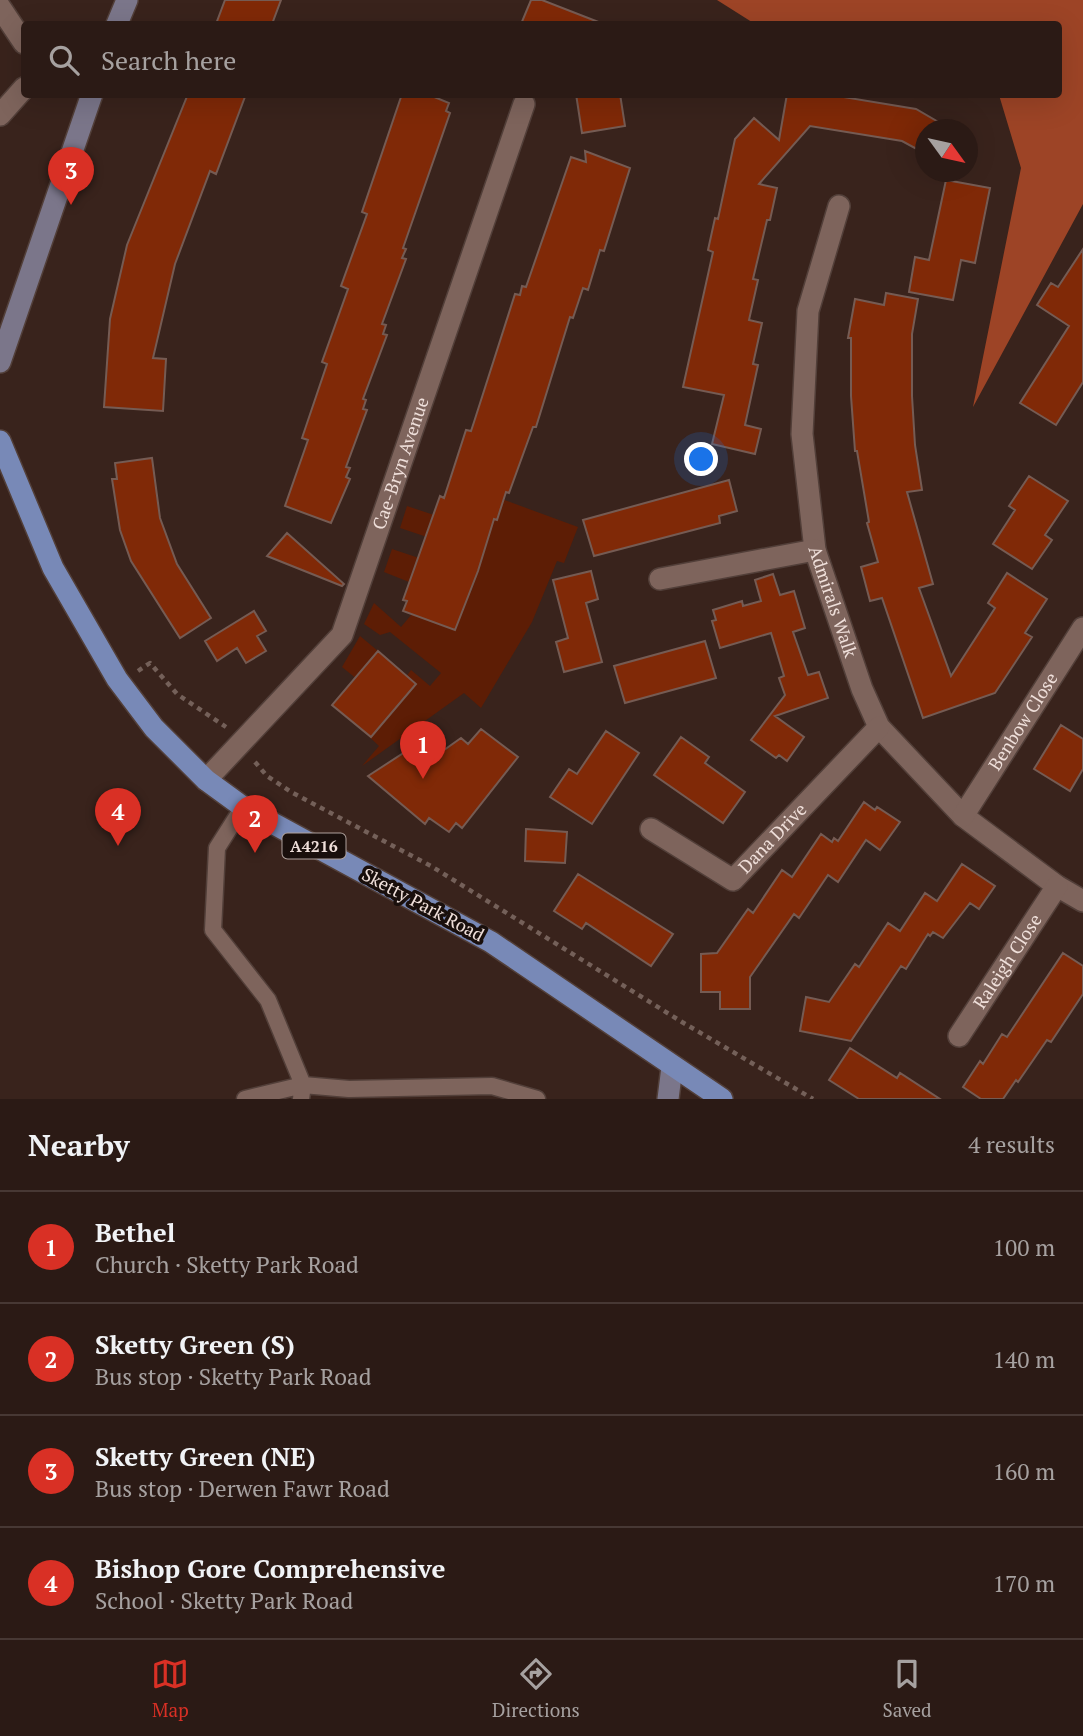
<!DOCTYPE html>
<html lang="en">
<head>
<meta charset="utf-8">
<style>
  :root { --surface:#2b1a15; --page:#33231e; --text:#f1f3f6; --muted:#a6a1a0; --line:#473834; --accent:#d93025 }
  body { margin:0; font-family:"PT Serif",serif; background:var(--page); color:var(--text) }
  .compass { position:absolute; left:915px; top:119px; width:63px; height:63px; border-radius:50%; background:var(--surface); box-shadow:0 7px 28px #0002; rotate:123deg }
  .you { position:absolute; left:702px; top:460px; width:24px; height:24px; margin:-18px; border:5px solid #fff; border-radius:50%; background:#1a73e8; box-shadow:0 0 0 10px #1a73e833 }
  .badge { display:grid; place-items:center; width:46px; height:46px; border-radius:50%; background:var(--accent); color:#fff; font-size:23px; font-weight:700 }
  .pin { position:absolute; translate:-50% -58px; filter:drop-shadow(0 2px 4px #0008) }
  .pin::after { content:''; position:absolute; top:37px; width:24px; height:21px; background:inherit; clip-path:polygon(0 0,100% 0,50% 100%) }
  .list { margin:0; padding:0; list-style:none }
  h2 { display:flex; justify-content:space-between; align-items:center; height:91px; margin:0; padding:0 28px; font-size:30px }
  h2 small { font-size:23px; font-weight:400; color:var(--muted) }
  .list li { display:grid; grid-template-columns:46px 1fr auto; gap:21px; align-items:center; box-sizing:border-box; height:112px; padding:0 28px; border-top:2px solid var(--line) }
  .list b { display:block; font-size:26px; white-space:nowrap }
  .list p { margin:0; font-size:23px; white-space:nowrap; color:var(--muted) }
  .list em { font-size:23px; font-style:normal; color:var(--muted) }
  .icon { flex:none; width:38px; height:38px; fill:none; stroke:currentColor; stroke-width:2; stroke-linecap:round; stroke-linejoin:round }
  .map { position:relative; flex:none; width:1083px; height:1099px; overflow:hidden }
  .search { position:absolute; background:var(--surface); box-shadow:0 7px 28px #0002; left:21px; right:21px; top:21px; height:77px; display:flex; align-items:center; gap:18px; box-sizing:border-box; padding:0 24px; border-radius:7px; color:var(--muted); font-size:26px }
  .sheet { height:539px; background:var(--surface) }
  nav { display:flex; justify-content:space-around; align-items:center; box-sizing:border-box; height:98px; border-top:2px solid var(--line); background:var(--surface); font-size:19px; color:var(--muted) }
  nav a { display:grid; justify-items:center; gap:4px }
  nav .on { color:var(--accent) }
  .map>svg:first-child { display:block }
  .green { fill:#5d1d05 }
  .forest { fill:#9d4426 }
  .building { fill:#802907; stroke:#755b53; stroke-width:2 }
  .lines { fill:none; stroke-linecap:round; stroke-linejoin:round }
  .lane-casing { stroke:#523f39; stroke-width:19 }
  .street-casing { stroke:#523f39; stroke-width:24 }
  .secondary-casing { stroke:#523f39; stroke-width:24 }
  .primary-casing { stroke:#523f39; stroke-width:24 }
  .path { stroke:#746059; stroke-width:4.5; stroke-dasharray:5 5; stroke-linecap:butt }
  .lane { stroke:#7e645c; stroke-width:16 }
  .street { stroke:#7e645c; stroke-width:21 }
  .secondary { stroke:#7b768a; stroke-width:21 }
  .primary { stroke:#7889b7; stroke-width:21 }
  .labels { text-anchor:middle; stroke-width:7; stroke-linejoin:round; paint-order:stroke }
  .shield { fill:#190f0c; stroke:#afa19c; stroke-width:2 }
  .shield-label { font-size:16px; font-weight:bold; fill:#efdfda }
  .street-label { font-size:18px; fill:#efdfda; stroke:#190f0c }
</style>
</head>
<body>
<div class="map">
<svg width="1083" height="1099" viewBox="0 0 1083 1099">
  <rect width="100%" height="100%" fill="#39231c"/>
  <path class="green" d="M 499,498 L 578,527 L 564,563 L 557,561 L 532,622 L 481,708 L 464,693 L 362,766 L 379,746 L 361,729 L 399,704 L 412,689 L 403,681 L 411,670 L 430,686 L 441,673 L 390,632 L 380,635 L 364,624 L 374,603 L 401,627 L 412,614 L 455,630 L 461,615 L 445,608 L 454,586 L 471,592 L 476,578 L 459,571 L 478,567 L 482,560 Z
    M 407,506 L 434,515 L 430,538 L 400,528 Z
    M 392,549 L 422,559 L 416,565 L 409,582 L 384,572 Z
    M 360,636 L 378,651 L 358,680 L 342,667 Z"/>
  <path class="forest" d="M 717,0 L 1083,0 L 1083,204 L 973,407 L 1021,168 L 999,95 L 1058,94 L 1058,24 L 755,24 Z"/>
  <path class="building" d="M 225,0 L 281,0 L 272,24 L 216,24 Z
    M 531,0 L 542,0 L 601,23 L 601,24 L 521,24 Z
    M 188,94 L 246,94 L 216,174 L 210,171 L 175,264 L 153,358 L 166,359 L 163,411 L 104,407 L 110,319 L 127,245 Z
    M 402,94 L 427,94 L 449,103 L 446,111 L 450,113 L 403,248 L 406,249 L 402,258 L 406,259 L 382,324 L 386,325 L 383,334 L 387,335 L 363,399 L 366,400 L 363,409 L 367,410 L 346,467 L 350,468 L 346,477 L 350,479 L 331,523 L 285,506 L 308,440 L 302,438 L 327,364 L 322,362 L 348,289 L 341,286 L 367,214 L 362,212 Z
    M 576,94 L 620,94 L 625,126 L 582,133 Z
    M 787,94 L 843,94 L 843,97 L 916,109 L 952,130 L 926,130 L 926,154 L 902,141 L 810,126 L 759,184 L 777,188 L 770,220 L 767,220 L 753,279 L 758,280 L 749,320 L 762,323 L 753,364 L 758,365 L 745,425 L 761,429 L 755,454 L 712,444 L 724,395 L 683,387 L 713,252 L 708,250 L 715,218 L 718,219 L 735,139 L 754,118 L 779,140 Z
    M 585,151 L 630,168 L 604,251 L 600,250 L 588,290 L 583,288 L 573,318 L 570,317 L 536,427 L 533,427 L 509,493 L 506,492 L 497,520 L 494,519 L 478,571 L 455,630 L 403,611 L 407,601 L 403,600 L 440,496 L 444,498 L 466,430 L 471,431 L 474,422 L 515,294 L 520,295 L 522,286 L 526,287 L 571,157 L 586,162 Z
    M 946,180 L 990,188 L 975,263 L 961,260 L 953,300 L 909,292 L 915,257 L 929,260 Z
    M 1083,249 L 1083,382 L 1056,425 L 1020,403 L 1069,326 L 1037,305 L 1051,283 L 1058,287 Z
    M 886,293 L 918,299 L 912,334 L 912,396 L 915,445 L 922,490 L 907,492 L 933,584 L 919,588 L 951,676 L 995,608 L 988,603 L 1007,573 L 1047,599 L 1025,633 L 1032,637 L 995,693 L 923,718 L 882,598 L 870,601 L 861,567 L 878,562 L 867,523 L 869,522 L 857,451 L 855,451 L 851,396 L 851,338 L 848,338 L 855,299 L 884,305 Z
    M 152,458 L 160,518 L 177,564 L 211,618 L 180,638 L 131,561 L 120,530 L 112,479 L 117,479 L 115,463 Z
    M 1029,476 L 1068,501 L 1045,535 L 1052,540 L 1032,569 L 993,544 L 1015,510 L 1009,506 Z
    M 729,480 L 737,511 L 719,516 L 720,523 L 594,556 L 583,520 Z
    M 287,533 L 344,584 L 342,586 L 267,556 Z
    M 591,571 L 598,599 L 586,603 L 602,662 L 564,672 L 556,642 L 568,638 L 553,580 Z
    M 773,574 L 780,595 L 794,591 L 805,628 L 793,632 L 808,675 L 819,672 L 828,698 L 775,716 L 804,737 L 787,761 L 779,755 L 776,758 L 751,740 L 785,695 L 779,678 L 784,676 L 771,633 L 720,648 L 712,621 L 716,620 L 713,610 L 742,601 L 743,606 L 761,601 L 755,580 Z
    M 254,611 L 266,631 L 257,636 L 266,651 L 246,663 L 237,648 L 217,661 L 205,641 Z
    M 705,641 L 716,678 L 625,703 L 614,666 Z
    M 378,651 L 416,684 L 371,737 L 332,705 Z
    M 1061,725 L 1083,739 L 1083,769 L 1070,791 L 1034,769 Z
    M 481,729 L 518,757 L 462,828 L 456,823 L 449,832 L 429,818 L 425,824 L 368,776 L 428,737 L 444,750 L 461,738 L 468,744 Z
    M 606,731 L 639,753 L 592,824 L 550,797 L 569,769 L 577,774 Z
    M 681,737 L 709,757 L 705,763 L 745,792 L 723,823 L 654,775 Z
    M 864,802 L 875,810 L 877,807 L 900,822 L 880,850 L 866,840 L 838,882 L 828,875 L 799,918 L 794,914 L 750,977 L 750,1009 L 720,1009 L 720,992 L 701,992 L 701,954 L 717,953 L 748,909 L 753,913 L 782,870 L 792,877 L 821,834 L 832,842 L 834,838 L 838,841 Z
    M 526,829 L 567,832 L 565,863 L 525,861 Z
    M 962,864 L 995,886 L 979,909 L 970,903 L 943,938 L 933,932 L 930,936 L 928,934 L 906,969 L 901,966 L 851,1041 L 800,1031 L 806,997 L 829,1002 L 855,964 L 859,967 L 888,923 L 900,931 L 925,893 L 937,901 Z
    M 578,874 L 673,934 L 651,966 L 586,923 L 582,929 L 554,911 Z
    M 1063,953 L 1083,966 L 1083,994 L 1051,1042 L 1047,1040 L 1018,1082 L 1016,1080 L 1003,1099 L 981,1099 L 963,1087 L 980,1061 L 983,1064 L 1002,1034 L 1007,1037 Z
    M 850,1048 L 897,1078 L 900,1073 L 940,1099 L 859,1099 L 829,1080 Z"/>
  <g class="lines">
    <g class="lane-casing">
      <path id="lane" d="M 243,807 L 217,848 L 213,930 L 268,1000 L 303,1085 L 349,1089 L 492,1086 L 537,1099
        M 245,1099 L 303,1085 L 301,1099"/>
    </g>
    <g class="street-casing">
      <g id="street">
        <path d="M 0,7 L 24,43"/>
        <path d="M 0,115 L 24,88"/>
        <path id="s1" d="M 839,206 L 808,311 L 802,434 L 815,550 L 862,689 L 879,727 L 963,816 L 1057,886 L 1083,901"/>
        <path d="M 660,579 L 815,550"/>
        <path id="s2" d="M 206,780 L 342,635 L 524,104"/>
        <path id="s3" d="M 963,816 L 1083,628"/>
        <path id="s4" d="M 651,829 L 733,880 L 879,727"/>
        <path id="s5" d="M 959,1036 L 1057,886"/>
      </g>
    </g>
    <g class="secondary-casing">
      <path id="secondary" d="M 117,24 L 127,0
        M 0,362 L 92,94
        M 668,1099 L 672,1067"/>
    </g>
    <g class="primary-casing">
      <path id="primary" d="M 0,441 L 53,568 L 117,679 L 154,728 L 206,780 L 243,807 L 491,942 L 722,1099"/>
    </g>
    <path class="path" d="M 138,671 L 150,663 L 177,694 L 226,727
      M 255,762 L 267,776 L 291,792 L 431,866 L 682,1022 L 813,1099"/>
    <use href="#lane" class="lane"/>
    <use href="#street" class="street"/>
    <use href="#secondary" class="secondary"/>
    <use href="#primary" class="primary"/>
  </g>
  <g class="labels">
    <rect class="shield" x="282.5" y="833.5" width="63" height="25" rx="5"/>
    <g class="shield-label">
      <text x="314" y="852">A4216</text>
    </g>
    <g class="street-label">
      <text dy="6" stroke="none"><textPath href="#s2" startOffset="380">Cae-Bryn Avenue</textPath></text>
      <text dy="6" stroke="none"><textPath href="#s1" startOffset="404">Admirals Walk</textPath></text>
      <text dy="6" stroke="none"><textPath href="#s3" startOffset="112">Benbow Close</textPath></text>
      <text dy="6" stroke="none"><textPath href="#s4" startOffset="154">Dana Drive</textPath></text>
      <text transform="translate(423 905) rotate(28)" y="6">Sketty Park Road</text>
      <text dy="6" stroke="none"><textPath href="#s5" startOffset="89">Raleigh Close</textPath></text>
    </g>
  </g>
</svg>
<svg class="compass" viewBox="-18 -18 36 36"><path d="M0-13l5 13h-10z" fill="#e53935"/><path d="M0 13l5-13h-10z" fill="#a6a1a0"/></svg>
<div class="you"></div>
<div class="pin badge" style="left:423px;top:779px">1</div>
<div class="pin badge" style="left:255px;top:853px">2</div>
<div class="pin badge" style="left:71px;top:205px">3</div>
<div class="pin badge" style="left:118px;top:846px">4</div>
<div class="search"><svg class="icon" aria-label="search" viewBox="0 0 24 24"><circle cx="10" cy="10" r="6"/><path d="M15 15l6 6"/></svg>Search here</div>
</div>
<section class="sheet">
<h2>Nearby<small>4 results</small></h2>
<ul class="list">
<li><span class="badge">1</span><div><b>Bethel</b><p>Church · Sketty Park Road</p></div><em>100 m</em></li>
<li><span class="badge">2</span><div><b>Sketty Green (S)</b><p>Bus stop · Sketty Park Road</p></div><em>140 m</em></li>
<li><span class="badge">3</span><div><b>Sketty Green (NE)</b><p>Bus stop · Derwen Fawr Road</p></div><em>160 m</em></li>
<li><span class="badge">4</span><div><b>Bishop Gore Comprehensive</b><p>School · Sketty Park Road</p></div><em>170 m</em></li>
</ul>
</section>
<nav>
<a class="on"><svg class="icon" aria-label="map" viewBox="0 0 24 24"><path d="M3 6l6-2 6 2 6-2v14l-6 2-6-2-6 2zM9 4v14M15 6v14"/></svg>Map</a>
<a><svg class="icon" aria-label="directions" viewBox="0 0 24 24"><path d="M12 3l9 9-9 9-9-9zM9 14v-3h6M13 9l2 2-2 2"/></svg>Directions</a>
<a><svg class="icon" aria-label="saved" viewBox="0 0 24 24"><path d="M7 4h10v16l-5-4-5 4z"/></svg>Saved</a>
</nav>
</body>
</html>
